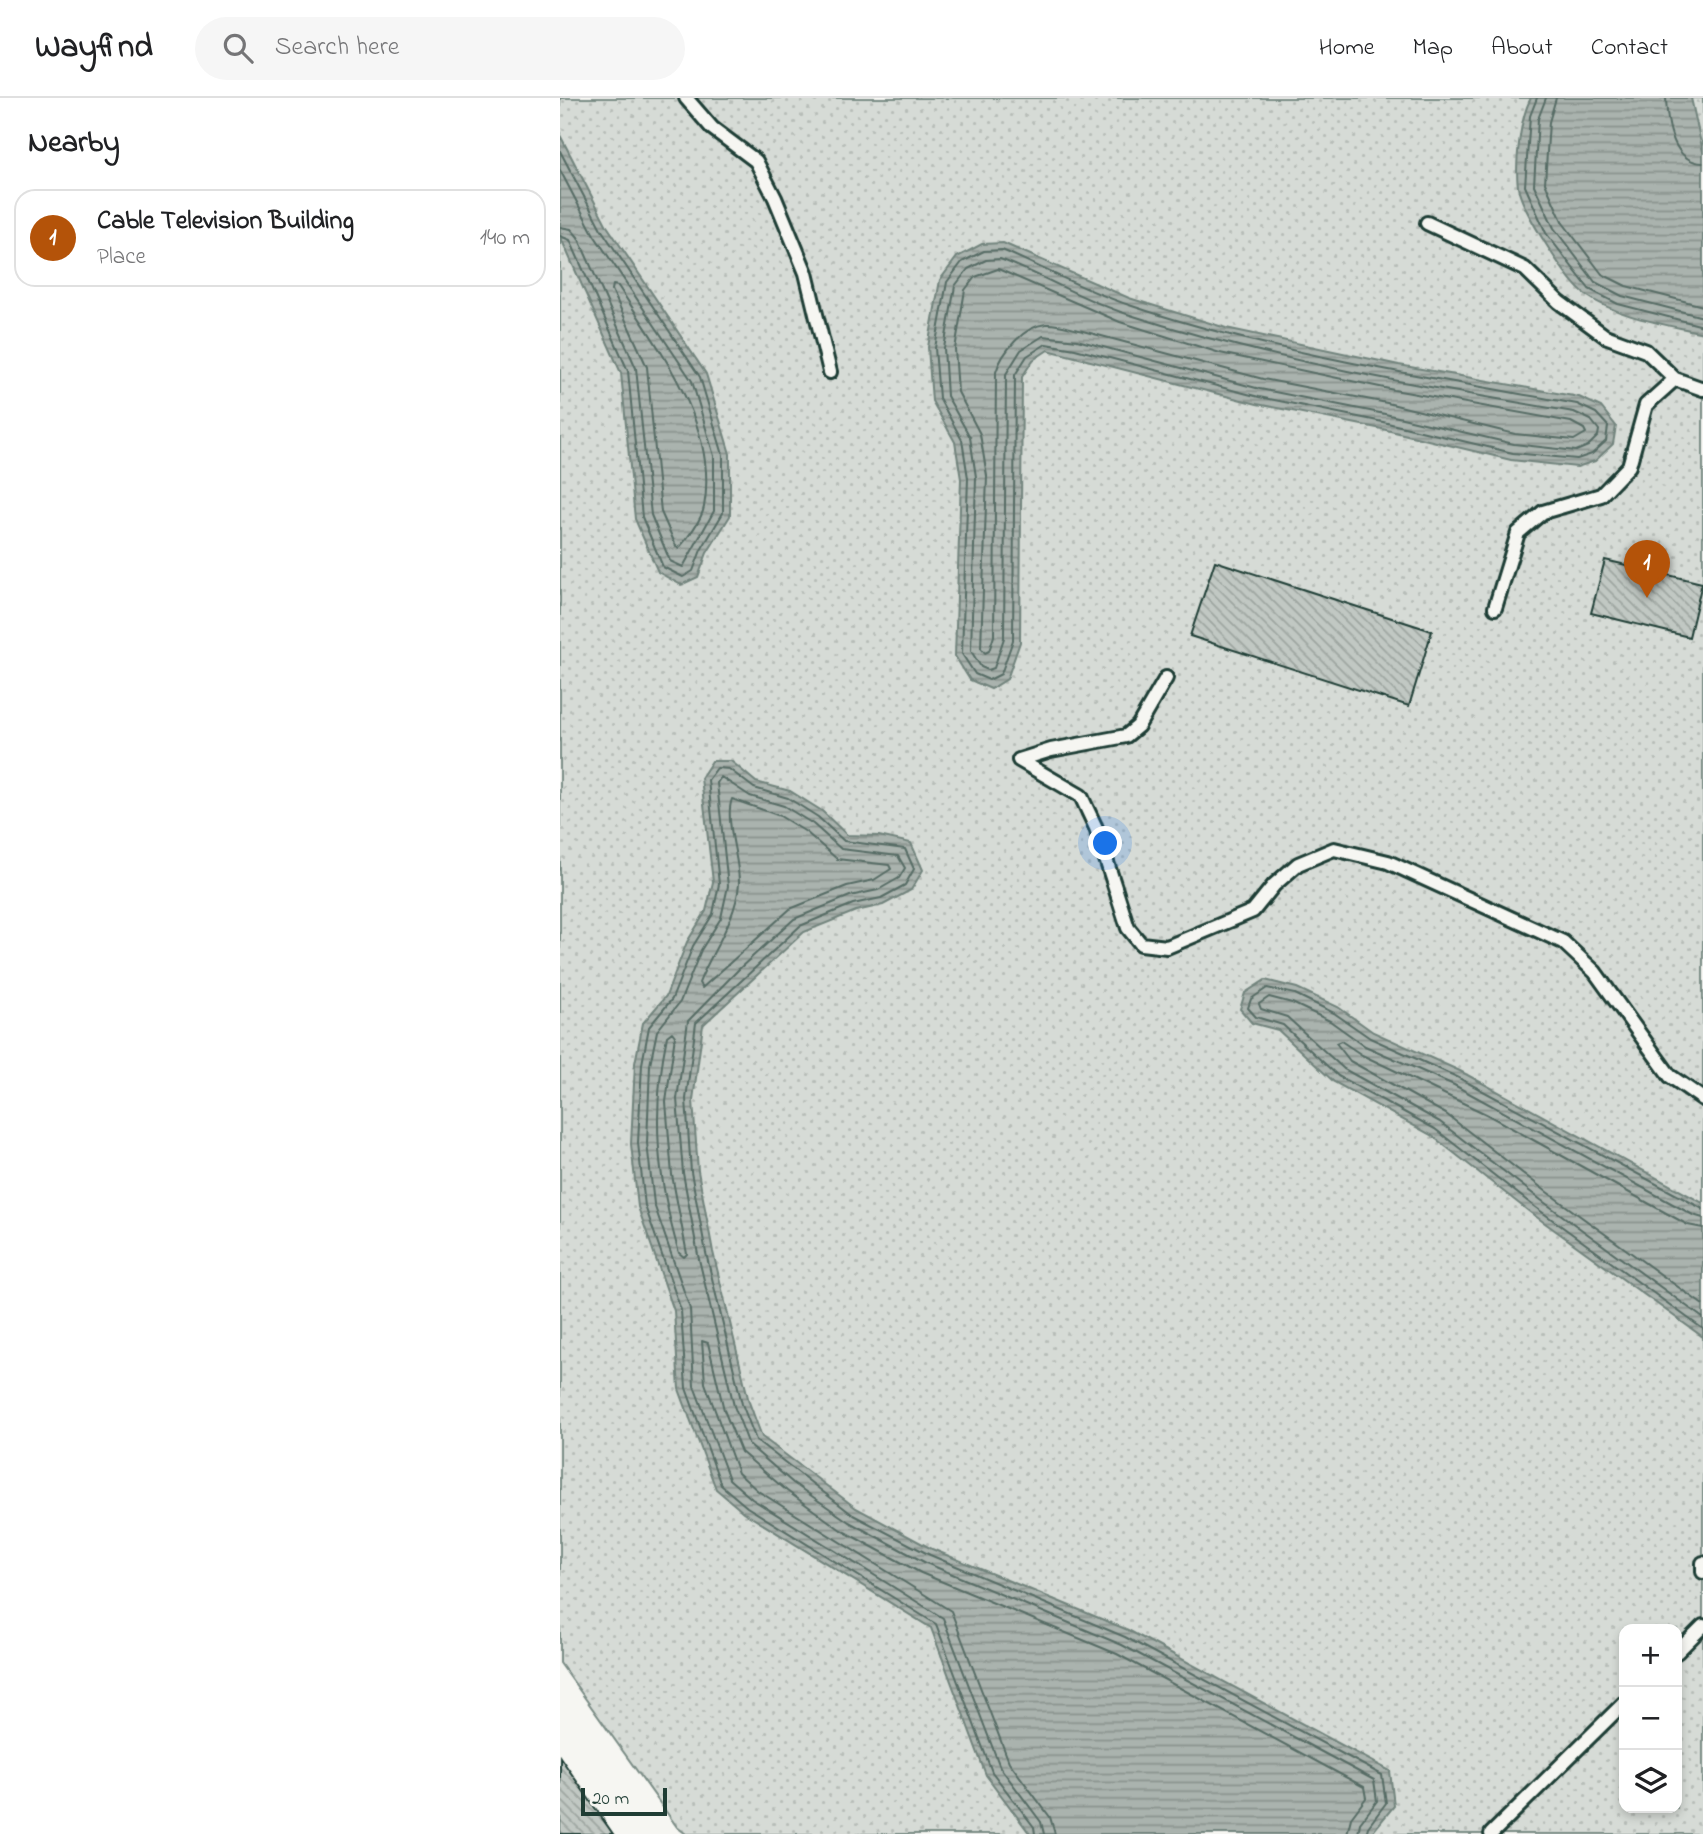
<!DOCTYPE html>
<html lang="en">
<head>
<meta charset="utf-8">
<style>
  :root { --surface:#fff; --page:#f6f6f6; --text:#202124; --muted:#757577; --line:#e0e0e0; --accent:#b45309 }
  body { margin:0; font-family:"Indie Flower",sans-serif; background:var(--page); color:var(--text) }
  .controls { position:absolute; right:21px; bottom:21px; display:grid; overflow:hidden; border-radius:14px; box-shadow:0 4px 10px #0003 }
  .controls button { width:63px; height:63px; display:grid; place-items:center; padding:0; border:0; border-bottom:2px solid var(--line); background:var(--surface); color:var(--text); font:35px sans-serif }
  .scale { position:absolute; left:21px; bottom:18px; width:86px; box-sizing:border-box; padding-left:7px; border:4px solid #1f3d34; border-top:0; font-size:19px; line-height:24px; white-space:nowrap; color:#1f3d34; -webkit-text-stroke:5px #f6f6f2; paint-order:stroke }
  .you { position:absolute; left:546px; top:746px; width:24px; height:24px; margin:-18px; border:5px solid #fff; border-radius:50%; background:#1a73e8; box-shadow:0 0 0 10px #1a73e833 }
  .badge { display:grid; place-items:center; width:46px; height:46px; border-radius:50%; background:var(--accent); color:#fff; font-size:23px; font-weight:700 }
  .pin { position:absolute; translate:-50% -58px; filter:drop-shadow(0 2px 4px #0008) }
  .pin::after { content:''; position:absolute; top:37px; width:24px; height:21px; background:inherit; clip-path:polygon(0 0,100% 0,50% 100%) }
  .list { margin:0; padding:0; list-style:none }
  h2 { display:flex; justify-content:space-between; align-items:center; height:91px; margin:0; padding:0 28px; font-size:30px }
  h2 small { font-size:23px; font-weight:400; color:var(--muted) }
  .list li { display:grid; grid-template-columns:46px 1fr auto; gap:21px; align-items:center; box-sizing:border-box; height:98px; margin:0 14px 14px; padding:0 14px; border:2px solid var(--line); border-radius:21px }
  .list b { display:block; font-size:26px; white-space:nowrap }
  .list p { margin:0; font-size:23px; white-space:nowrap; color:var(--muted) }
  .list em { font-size:23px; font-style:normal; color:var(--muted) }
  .icon { flex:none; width:38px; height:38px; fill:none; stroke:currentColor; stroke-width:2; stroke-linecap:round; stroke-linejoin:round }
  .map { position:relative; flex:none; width:1143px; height:1736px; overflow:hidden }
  header { display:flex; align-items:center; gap:42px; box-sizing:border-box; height:98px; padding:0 35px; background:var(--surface); border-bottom:2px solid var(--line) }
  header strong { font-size:33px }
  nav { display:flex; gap:38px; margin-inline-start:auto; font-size:24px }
  .search { width:490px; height:63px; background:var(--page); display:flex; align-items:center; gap:18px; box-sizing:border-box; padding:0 24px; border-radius:38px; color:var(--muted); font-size:26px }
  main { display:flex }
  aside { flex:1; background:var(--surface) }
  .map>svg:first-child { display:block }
  .grass { fill:url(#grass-dots); stroke:#7a8c85; stroke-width:2; fill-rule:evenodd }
  .water { fill:url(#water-rules); stroke:#72847d; stroke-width:2 }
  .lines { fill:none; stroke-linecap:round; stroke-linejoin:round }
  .shore { stroke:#576c65; stroke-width:2 }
  .building { fill:url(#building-back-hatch); stroke:#1f3d34; stroke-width:2 }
  .lane-casing { stroke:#1f3d34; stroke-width:18 }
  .lane { stroke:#f6f6f2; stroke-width:12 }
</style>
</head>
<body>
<header>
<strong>Wayfind</strong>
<div class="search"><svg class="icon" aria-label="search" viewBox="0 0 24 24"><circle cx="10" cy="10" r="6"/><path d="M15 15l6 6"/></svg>Search here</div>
<nav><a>Home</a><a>Map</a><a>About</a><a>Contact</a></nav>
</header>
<main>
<aside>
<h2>Nearby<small></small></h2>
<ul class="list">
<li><span class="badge">1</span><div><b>Cable Television Building</b><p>Place</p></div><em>140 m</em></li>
</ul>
</aside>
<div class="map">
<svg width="1143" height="1736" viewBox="0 0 1143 1736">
  <defs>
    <pattern id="grass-dots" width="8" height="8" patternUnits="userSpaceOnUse" patternTransform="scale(1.75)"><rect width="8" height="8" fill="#d6dbd6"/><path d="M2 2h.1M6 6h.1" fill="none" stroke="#b7bdb8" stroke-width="1.8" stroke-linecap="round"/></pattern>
    <pattern id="water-rules" width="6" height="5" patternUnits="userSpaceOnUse" patternTransform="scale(1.75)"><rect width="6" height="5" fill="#aab3ae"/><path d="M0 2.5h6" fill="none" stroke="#8a938e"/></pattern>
    <pattern id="building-back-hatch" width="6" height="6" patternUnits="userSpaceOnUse" patternTransform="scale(1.75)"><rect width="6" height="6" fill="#c1c8c3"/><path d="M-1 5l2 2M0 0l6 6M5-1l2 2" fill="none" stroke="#9ca49f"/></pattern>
  </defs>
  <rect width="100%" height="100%" fill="#f6f6f2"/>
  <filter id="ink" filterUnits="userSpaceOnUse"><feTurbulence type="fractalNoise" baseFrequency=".0143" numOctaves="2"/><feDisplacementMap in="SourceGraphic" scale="14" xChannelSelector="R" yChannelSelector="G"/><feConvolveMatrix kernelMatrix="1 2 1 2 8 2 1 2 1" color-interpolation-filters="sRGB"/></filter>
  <g filter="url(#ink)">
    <path class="grass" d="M 0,0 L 1143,0 L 1143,1736 L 126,1736 L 117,1729 L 0,1565 ZM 1064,1531 L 1117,1531 L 1117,1710 L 1064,1710 Z"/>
    <path class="water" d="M 971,0 L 1131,0 L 1143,54 L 1143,235 C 1105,226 1059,220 1026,197 C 1008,185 961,111 958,89 C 955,66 960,20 971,0 Z
      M 0,37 L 47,128 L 146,276 L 170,356 L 170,418 L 147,455 L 138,479 L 121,487 L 98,474 L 75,421 L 61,275 L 0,138 Z
      M 443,145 L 569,200 L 666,230 L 839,267 L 1019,299 L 1041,309 L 1056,328 L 1053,346 L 1035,363 L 1017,369 L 951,362 L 822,331 L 697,306 L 488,252 L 473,262 L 462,279 L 460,544 L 447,581 L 431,591 L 410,582 L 395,558 L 401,381 L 395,344 L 372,303 L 368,249 L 380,182 L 397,159 L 422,146 Z
      M 152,663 L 171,663 L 196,684 L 230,693 L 262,713 L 287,737 L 319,738 L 351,745 L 363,772 L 351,792 L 323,807 L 296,813 L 244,834 L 143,927 L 133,1002 L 138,1073 L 153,1154 L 189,1304 L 202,1339 L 296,1410 L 372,1451 L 568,1532 L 830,1673 L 834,1708 L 811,1736 L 470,1736 L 426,1677 L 371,1530 L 183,1414 L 156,1391 L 119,1291 L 114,1213 L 78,1109 L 71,1046 L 75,965 L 83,925 L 106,898 L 127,844 L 146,813 L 153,784 L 141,680 Z
      M 705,882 L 737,890 L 778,909 L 813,934 L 900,973 L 1143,1105 L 1143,1239 L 971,1115 L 871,1037 L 774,984 L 718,932 L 692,925 L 680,911 L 685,895 Z"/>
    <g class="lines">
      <path class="shore" d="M 977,0 L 970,18 L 965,88 L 986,135 L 1029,191 L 1058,206 L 1143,228
        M 986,0 L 978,21 L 974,87 L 994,130 L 1035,184 L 1062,198 L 1143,219
        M 996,0 L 989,24 L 985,85 L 1003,125 L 1042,176 L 1066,188 L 1143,208
        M 1106,0 C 1107,25 1112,64 1143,65
        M 0,53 L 41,131 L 140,279 L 163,357 L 163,415 L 141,452 L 133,473 L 123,479 L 103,469 L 82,419 L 68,273 L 10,142 L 0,138
        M 0,72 L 34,137 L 132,283 L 154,358 L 154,413 L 123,469 L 110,463 L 91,417 L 76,270 L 18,139 L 11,131 L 0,129
        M 442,152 C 484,170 526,193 569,207 C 714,256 867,279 1017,306 L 1036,315 L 1048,328 L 1046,343 L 1032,356 L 1017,361 L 953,355 L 823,324 L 699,299 L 515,251 L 486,246 L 467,258 L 455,277 L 453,542 L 441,576 L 429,582 L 415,576 L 402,556 L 408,380 L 402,342 L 379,300 L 375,250 L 387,184 L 402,164 L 424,153 Z
        M 440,161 C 483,177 523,202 567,216 C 712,263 864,289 1014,314 L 1031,322 L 1039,332 L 1038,338 L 1028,348 L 1016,353 L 954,346 L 825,316 L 700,291 L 517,242 L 483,238 L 461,252 L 446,276 L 444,540 L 434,570 L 428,572 L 421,569 L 411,553 L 416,379 L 410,339 L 387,298 L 384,250 L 395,188 L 408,171 L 426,162 Z
        M 438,171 L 560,224 L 660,255 L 834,292 L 1011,324 L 1024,331 L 1026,335 L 1014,342 L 955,336 L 827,305 L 703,281 L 519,232 C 509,230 497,225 486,226 C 464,228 442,254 436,274 L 434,538 L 429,553 L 425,555 L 421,550 L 427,378 L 420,336 L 398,294 L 395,251 L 405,192 L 415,179 Z
        M 53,187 L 58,188 C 99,251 159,328 144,409 C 142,421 127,441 119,450 L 116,448 L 101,414 L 87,269 L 52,192 Z
        M 172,701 L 220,718 L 246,734 L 277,761 L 329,767 L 331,771 L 314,782 L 287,788 L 230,811 L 142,890 L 139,885 C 152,852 176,823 179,786 C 180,762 164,722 172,701 Z
        M 112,934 L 115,938 L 106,1004 L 112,1077 L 127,1156 L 124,1159 L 119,1155 C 97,1080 91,1015 107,938 Z
        M 1143,1111 L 897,979 L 810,940 L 774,915 L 735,896 L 707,890 L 691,901 L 688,910 L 696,919 L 723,927 L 778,978 L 875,1031 L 975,1109 L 1143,1231
        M 1143,1120 L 1133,1117 L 894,987 L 805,948 L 770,923 L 732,905 L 709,899 L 699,906 L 701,911 L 727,919 L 784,971 L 880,1024 L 981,1102 L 1143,1220
        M 1143,1130 L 1128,1127 L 926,1016 L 802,957 L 781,943 L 776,945 L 790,963 L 886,1016 L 987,1094 L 1143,1207
        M 475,1736 L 474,1729 L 432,1674 L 376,1526 L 187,1409 L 161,1387 L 126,1290 L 121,1212 L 85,1108 L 78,1045 L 82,966 L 89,929 L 112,901 L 133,848 L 153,816 L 159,786 L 148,682 L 157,670 L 169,671 L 194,690 L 228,700 L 258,719 L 284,743 L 345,751 L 354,771 L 345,787 L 321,800 L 293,806 L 240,828 L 136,925 L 126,1001 L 131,1074 L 146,1155 L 182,1306 L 196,1342 L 293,1417 L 370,1457 L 565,1539 L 822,1677 L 826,1705 L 808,1729 L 806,1736
        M 484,1736 L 481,1724 L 440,1669 L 383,1520 L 192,1401 L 169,1381 L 134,1288 L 130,1211 L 94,1106 L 87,1045 L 90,967 L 97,933 L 120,904 L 141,852 L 161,820 L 168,788 L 157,685 L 161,679 L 190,698 L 224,708 L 253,726 L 281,751 L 338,758 L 345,770 L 339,780 L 318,792 L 290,798 L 234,821 L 180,870 L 128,923 L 117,1001 L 123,1075 L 138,1157 L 174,1308 L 189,1347 L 233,1385 L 289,1424 L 366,1465 L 562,1547 L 814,1682 L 817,1703 L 800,1725 L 798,1736
        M 495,1736 L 490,1719 L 449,1664 L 391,1513 L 198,1393 L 178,1375 L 145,1285 L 142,1243 L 148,1245 L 164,1312 L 181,1354 L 227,1393 L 281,1432 L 361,1475 L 557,1556 L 804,1689 L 806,1700 L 791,1720 L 787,1736"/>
    </g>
    <path class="building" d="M 1045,462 L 1142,485 L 1129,539 L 1031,515 Z
      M 655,463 L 872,533 L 849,608 L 630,538 Z
      M 0,1659 L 53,1736 L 0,1736 Z"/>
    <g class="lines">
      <g class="lane-casing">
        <path id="lane" d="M 126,0 L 152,30 L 196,63 L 215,100 L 246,175 L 270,274
          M 867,125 L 965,171 L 999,204 L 1045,238 L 1086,253 L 1115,281 L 1143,291
          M 935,510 L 958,435 L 983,414 L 1041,397 L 1069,368 L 1086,307 L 1115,281
          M 459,662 L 521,698 L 536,730 L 568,830 L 581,846 L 607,849 L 693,813 L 714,787 L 738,766 L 774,751 L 828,764 L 1003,844 L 1035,874 L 1110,978 L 1143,1001
          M 459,662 L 491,652 L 566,638 L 578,628 L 606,580
          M 1143,1465 L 1143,1474
          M 1117,1554 L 1143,1528
          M 931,1736 L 1064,1605"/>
      </g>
      <use href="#lane" class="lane"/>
    </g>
  </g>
</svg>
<div class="controls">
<button>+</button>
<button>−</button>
<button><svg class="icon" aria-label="layers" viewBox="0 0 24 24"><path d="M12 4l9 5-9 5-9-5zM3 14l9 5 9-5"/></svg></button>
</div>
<div class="scale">20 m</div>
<div class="you"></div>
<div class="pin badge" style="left:1087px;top:500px">1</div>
</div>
</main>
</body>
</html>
